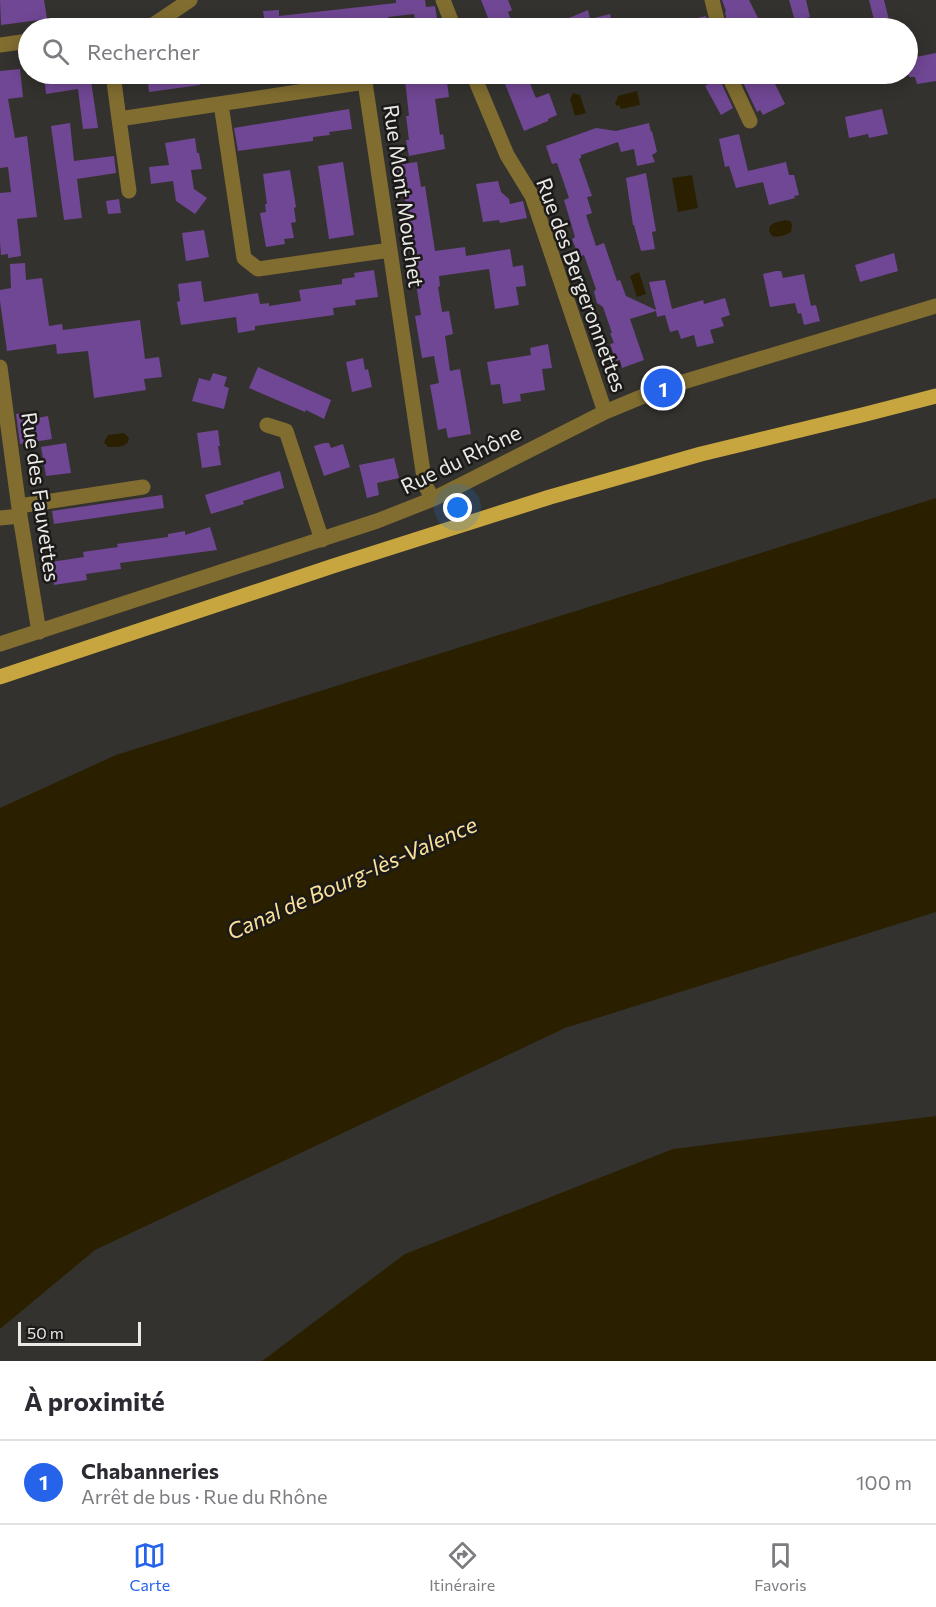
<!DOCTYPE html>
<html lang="fr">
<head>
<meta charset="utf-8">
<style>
  :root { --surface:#fff; --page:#f2f2f3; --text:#2b2b33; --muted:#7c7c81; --line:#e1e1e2; --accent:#2563eb }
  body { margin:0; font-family:Commissioner,sans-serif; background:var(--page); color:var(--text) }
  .scale { position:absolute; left:18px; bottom:15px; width:123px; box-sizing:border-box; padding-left:6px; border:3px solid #eae9e6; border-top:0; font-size:16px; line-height:21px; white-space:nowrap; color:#eae9e6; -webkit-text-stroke:4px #1b1a18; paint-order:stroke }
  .you { position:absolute; left:458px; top:508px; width:21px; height:21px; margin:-15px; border:4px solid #fff; border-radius:50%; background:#1a73e8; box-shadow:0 0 0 9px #1a73e833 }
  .badge { display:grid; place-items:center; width:39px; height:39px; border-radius:50%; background:var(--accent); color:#fff; font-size:20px; font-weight:700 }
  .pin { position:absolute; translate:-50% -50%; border:3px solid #fff; box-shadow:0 2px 6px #0006 }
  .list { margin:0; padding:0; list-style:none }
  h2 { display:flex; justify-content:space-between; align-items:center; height:78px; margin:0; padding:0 24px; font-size:26px }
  h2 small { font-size:20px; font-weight:400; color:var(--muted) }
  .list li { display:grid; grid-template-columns:39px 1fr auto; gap:18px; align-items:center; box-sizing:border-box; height:84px; padding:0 24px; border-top:2px solid var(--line) }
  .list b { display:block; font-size:22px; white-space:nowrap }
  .list p { margin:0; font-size:20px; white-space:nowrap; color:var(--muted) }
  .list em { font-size:20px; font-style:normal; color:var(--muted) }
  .icon { flex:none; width:33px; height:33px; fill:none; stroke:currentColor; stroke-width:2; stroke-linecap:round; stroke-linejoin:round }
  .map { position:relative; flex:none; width:936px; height:1361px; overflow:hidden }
  .search { position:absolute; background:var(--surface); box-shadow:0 3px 15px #0003; left:18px; right:18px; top:18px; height:66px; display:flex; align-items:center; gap:15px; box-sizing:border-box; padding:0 21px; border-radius:33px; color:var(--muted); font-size:22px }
  .sheet { height:162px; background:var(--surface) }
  nav { display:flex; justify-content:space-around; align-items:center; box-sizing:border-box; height:84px; border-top:2px solid var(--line); background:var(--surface); font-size:16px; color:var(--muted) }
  nav a { display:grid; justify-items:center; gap:3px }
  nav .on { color:var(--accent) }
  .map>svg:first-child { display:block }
  .water { fill:#2a2000 }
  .building { fill:#704794 }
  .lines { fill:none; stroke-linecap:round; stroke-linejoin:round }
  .street { stroke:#816d30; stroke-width:15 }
  .primary { stroke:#c8a63f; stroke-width:15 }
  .labels { text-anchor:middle; stroke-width:5; stroke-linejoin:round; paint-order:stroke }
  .street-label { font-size:21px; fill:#eae9e6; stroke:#1b1a18 }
  .water-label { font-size:22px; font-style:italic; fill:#fae099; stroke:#1b1a18 }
</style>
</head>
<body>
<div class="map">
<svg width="936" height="1361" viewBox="0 0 936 1361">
  <rect width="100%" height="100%" fill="#34322e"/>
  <path class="water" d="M 637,91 L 640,105 L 621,109 L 619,105 L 616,106 L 615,102 L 617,100 L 618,96 Z
    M 573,93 L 580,95 L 586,113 L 575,116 L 570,99 Z
    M 692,175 L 698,208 L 678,212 L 672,178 Z
    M 785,220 L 790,221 L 792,224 L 791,232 C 786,235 778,238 772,236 L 769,231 L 770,226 L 774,223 Z
    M 639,272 L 646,294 L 637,297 L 630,276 Z
    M 124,433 L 129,438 C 128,448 117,447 108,447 L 104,442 L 108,435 Z
    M 936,498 L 936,912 L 565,1028 L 95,1250 L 0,1329 L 0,808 L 116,755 Z
    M 936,1116 L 936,1361 L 262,1361 L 405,1254 L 673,1149 Z"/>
  <path class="building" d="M 0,0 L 44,0 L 47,19 L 1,25 Z
    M 396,0 L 425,0 L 426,7 L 435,6 L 437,18 L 415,21 L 414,14 L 388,17 L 389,24 L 351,28 L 247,28 L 247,19 L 264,18 L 263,11 L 279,10 L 279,16 L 396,3 Z
    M 481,0 L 508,0 L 512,10 L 508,12 L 514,28 L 492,28 Z
    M 722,0 L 749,0 L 763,28 L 728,28 L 725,12 L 726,11 Z
    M 789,0 L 806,0 L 810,17 L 795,21 Z
    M 869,0 L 884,0 L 891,28 L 876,28 Z
    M 588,10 L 590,19 L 610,14 L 614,28 L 545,28 Z
    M 706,16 L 709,28 L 677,28 L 676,23 Z
    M 936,53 L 936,81 L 917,84 L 915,77 L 909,77 L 908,66 L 913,64 L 911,58 Z
    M 20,69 L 23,97 L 8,99 L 15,138 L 27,136 L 37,217 L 17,219 L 21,256 L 8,258 L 8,254 L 1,255 L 0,242 L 0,193 L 11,192 L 8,167 L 0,168 L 0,71 Z
    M 44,74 L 90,74 L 98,128 L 83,129 L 78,89 L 46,94 Z
    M 147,74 L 178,74 L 179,76 L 199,74 L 200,85 L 149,92 Z
    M 428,74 L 446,74 L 449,97 L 435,99 L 440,135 L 443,134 L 445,149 L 409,156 L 406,140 L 409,140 L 406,116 L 409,116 L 405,80 L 428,77 Z
    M 501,74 L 526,74 L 536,98 L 549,93 L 557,115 L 548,119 L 548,121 L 524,131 Z
    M 739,74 L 770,74 L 785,104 L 763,115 L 760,110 L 757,112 Z
    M 719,78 L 733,108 L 721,115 L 705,86 Z
    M 349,109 L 352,129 L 329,132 L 330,135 L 313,137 L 313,141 L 238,151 L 234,128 Z
    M 882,109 L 888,134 L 869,138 L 868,134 L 849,138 L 845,117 Z
    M 70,123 L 74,161 L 114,156 L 116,173 L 77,179 L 82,218 L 64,220 L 51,126 Z
    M 649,123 L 651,132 L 652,131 L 657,152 L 652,155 L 655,162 L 637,166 L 634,149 L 621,152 L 618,142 L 581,155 L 581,158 L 579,159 L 592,196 L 587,197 L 592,213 L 586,215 L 596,246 L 604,243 L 617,281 L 620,280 L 626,296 L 656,310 L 649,282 L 665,280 L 672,309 L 703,300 L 704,304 L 725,298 L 730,315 L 721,318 L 724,326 L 710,330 L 714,343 L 697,347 L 694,335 L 681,339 L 678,330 L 670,332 L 665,315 L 657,317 L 656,311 L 630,319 L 644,360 L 622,368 L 620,360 L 616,361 L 610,344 L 614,343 L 610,333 L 612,333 L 603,307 L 597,303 L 594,292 L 596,289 L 584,255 L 579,257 L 572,239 L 575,237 L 564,200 L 569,198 L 557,163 L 552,164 L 546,146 L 596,128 L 616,131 Z
    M 739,134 L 748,171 L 786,162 L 789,175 L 794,175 L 799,195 L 794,196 L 795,198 L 769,205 L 763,182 L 736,188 L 729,166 L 725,167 L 719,139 Z
    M 195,138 L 197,153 L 199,153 L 202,169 L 191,170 L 194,189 L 207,198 L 195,214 L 176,201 L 173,181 L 151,184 L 149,167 L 169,165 L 165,143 Z
    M 343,162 L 354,235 L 329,239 L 318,166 Z
    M 417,162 L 421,187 L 425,186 L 435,251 L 465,247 L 466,256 L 510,249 L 513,267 L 523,265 L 526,286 L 516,287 L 519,305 L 495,309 L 489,269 L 439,276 L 440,286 L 438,287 L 442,312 L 449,311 L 453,334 L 445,336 L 450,371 L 460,369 L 471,434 L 448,438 L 446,428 L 438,430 L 430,385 L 439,383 L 434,356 L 422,358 L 415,316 L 421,315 L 413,265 L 416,265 L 406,201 L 405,201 L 403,188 L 400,189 L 396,165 Z
    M 290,170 L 296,207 L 294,208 L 296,222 L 291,223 L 294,238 L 284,239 L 285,244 L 266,247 L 260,213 L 266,212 L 265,204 L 267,204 L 263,174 Z
    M 646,173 L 656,231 L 652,232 L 655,249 L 641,251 L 634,225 L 633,225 L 626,178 Z
    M 498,181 L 501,192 L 509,199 L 510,204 L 523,201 L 527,218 L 500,223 L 499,220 L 483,222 L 476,184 Z
    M 119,199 L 121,213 L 108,214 L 106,201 Z
    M 204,230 L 209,257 L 186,261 L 182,233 Z
    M 894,253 L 898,271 L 860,282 L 855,265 Z
    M 25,263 L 26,280 L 42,278 L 49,326 L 62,324 L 63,330 L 140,320 L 145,359 L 159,357 L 162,377 L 144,379 L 146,390 L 94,398 L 88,351 L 57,354 L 56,344 L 7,351 L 0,301 L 0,290 L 11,288 L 10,264 Z
    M 374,270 L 378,297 L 355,300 L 356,305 L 333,308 L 334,315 L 255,326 L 255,330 L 238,333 L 236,317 L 181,325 L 177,302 L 180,301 L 178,284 L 201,281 L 204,302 L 258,293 L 260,304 L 269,303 L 269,306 L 301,301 L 299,290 L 342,284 L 342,279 L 355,277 L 354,273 Z
    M 776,271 L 781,271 L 783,278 L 804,274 L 811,306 L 816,305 L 820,321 L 804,325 L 801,313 L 798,314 L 795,303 L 770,307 L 763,274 Z
    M 548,344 L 552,368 L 542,369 L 545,390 L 520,394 L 521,401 L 503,404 L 500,384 L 491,385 L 487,362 L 531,355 L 530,348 Z
    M 363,358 L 365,370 L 368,369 L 372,387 L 352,392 L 346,362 Z
    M 258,367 L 331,400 L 324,419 L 306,410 L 305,412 L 249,388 Z
    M 213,373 L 227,377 L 224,386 L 229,388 L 224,409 L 192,401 L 199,378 L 210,381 Z
    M 31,412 L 32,419 L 48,416 L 52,439 L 20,444 L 16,414 Z
    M 218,430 L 220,446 L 218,446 L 221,465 L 202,468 L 197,433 Z
    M 66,443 L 71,473 L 46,476 L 41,447 Z
    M 324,443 L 329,443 L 331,448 L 343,444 L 350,467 L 324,476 L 314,446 Z
    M 394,458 L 399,478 L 377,483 L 379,495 L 367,498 L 359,465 Z
    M 280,471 L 284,488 L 243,501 L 244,504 L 211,514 L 205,495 Z
    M 162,495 L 164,508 L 54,524 L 52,511 Z
    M 210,527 L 217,550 L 120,563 L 121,569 L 86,574 L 87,580 L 54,585 L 51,562 L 84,557 L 83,552 L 118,547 L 117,544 L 168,537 L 168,534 L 185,531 L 185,535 Z"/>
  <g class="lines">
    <path class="street" d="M 443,0 L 454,28
      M 712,0 L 719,28
      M 130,28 L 153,25 L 190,0
      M 0,45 L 28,41
      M 113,74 L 119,119 L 365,82 L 425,485 L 433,499
      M 473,74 L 507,155 L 532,196 L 605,412
      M 728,74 L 750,121
      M 221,104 L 244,258 L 258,269 L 390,250
      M 119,119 L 129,191
      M 0,367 L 20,516 L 39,632
      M 267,425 L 286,431 L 322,540
      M 19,506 L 143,487
      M 0,518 L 20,516
      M 0,644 L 377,521 L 433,499 L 605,412 L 663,388 L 936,306"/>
    <path class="primary" d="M 0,677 L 333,566 L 550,497 L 701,454 L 866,414 L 936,396"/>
  </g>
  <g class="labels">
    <g class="street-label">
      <text transform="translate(403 196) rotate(82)" y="7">Rue Mont Mouchet</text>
      <text transform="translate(581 285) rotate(70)" y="7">Rue des Bergeronnettes</text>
      <text transform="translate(461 460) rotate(-26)" y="7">Rue du Rhône</text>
      <text transform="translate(40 497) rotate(82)" y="7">Rue des Fauvettes</text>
    </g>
    <g class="water-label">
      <text transform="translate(352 878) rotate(-24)" y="8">Canal de Bourg-lès-Valence</text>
    </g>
  </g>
</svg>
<div class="scale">50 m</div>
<div class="you"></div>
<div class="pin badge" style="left:663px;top:388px">1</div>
<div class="search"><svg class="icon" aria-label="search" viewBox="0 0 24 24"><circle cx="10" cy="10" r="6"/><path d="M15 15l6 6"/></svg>Rechercher</div>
</div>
<section class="sheet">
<h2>À proximité<small></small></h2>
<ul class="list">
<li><span class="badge">1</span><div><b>Chabanneries</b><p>Arrêt de bus · Rue du Rhône</p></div><em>100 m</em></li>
</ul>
</section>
<nav>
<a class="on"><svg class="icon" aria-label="map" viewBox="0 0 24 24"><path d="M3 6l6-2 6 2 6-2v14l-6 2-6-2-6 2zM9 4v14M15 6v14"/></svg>Carte</a>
<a><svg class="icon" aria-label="directions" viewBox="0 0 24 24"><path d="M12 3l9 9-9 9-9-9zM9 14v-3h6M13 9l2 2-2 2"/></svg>Itinéraire</a>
<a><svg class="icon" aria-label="saved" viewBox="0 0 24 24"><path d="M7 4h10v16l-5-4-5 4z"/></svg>Favoris</a>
</nav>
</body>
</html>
